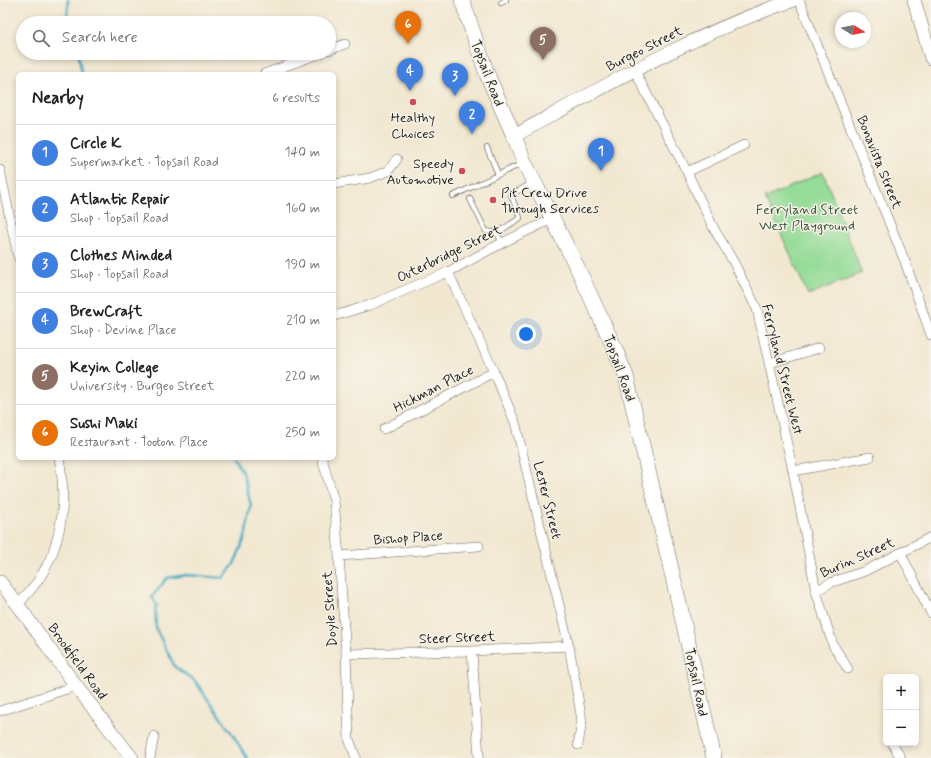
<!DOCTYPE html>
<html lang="en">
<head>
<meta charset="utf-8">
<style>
  :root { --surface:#fff; --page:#f6f6f6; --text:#222; --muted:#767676; --line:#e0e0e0; --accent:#d1495b }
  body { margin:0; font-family:Mynerve,sans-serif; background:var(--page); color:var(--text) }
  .controls { position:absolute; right:12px; bottom:12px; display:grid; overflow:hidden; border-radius:6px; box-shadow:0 2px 6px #0003 }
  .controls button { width:36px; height:36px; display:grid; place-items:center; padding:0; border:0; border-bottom:1px solid var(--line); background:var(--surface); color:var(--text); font:20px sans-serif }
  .compass { position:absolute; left:835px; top:12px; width:36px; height:36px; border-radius:50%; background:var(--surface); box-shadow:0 2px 6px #0003; rotate:100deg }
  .you { position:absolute; left:526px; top:334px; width:14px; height:14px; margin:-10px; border:3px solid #fff; border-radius:50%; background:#1a73e8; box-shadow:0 0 0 6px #1a73e833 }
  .badge { display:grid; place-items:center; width:26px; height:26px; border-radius:50%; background:var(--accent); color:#fff; font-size:13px; font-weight:700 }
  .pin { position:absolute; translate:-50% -33px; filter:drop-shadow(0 1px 2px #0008) }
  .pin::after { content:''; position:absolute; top:21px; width:14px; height:12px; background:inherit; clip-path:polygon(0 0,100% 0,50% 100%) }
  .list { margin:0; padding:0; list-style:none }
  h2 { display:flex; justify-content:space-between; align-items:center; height:52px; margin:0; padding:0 16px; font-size:17px }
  h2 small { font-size:13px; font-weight:400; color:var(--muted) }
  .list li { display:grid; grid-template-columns:26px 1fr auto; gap:12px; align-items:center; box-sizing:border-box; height:56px; padding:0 16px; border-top:1px solid var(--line) }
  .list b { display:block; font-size:15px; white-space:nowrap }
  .list p { margin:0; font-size:13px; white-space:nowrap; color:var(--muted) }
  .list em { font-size:13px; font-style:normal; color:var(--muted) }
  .icon { flex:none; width:22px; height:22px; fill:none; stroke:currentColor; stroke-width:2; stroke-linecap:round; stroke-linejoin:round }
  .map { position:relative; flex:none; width:931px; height:758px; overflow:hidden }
  .search { position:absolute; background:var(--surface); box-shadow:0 2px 6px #0003; left:16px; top:16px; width:320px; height:44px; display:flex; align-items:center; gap:10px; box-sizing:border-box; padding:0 14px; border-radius:22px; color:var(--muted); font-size:15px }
  .panel { position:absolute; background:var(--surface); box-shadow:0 2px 6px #0003; left:16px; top:72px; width:320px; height:388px; border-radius:6px }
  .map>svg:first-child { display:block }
  .green { fill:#94dc97; stroke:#587c5a }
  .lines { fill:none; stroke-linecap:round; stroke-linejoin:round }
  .stream { stroke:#42a9c2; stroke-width:2.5 }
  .lane-casing { stroke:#67635b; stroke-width:6 }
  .street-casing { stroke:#67635b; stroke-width:10 }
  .secondary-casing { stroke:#67635b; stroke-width:14 }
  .primary-casing { stroke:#67635b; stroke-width:16 }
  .lane { stroke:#fff; stroke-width:4.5 }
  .street { stroke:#fff; stroke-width:9 }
  .secondary { stroke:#fff; stroke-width:13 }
  .primary { stroke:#fff; stroke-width:15 }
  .poi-dot { fill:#d1495b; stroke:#f7f3e8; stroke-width:1.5 }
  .labels { text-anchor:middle; stroke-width:3; stroke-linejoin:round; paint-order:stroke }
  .street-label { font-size:14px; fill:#1c1c1c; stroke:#f7f3e8 }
  .poi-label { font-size:14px; fill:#1c1c1c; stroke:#f7f3e8 }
  .park-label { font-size:14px; fill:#405641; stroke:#f7f3e8 }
</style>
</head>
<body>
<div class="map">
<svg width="931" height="758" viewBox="0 0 931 758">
  <rect width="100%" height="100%" fill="#f7f3e8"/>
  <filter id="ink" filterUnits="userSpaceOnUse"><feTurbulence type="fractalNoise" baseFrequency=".025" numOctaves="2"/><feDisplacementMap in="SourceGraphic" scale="8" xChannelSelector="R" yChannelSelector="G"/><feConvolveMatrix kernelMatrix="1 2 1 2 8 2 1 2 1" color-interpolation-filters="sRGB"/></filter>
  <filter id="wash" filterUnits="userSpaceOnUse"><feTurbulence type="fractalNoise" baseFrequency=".012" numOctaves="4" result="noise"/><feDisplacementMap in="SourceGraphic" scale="16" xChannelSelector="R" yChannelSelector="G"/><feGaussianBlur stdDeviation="0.9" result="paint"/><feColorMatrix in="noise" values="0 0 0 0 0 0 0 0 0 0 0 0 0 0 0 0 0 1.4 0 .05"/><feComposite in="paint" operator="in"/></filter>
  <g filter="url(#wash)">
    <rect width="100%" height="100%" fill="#f2e8d1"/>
    <path class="green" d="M 823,172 L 862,273 L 808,295 L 765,198 Z"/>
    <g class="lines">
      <path class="stream" d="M 66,23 L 68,7 L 68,0
        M 78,53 L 82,74
        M 234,458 L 243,473 L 251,506 L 245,538 L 234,564 L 223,578 L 186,575 L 167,578 L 152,597 L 157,606 L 155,608 L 156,629 L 175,667 L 195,681 L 233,735 L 247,758"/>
    </g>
  </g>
  <g filter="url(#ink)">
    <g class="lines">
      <g class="lane-casing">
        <path id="lane" d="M 501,3 L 506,0
          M 487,148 L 498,174
          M 453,196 L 523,163
          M 470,199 L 486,231 L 497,233
          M 502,243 L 497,233 L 520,218 L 511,195 L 532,183"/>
      </g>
      <g class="street-casing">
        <path id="street" d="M 799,0 L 904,259 L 931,335
          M 329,50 L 345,44
          M 635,71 L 687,172 L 714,229 L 733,261 L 757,309 L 793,471 L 816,591 L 833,645 L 848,669
          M 264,74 L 321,53
          M 0,170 L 18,257
          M 687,172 L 744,145
          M 334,184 L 370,178 L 388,171 L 397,159
          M 448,272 L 494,372 L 515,422 L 569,646 L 582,721 L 578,745
          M 334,316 L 370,305 L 448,272 L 502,243 L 552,219
          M 770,363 L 819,348
          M 384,429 L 494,372
          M 322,458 L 334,501 L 339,556 L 346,654 L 349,739 L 356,758
          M 793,471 L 870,457
          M 901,554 L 931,613
          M 339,556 L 479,546
          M 816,591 L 830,583 L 865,571 L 931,537
          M 18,605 C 25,596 33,588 39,579 C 63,543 67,499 59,458
          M 472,651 L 479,758
          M 346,654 L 472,651 L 569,646
          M 0,711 L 76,686
          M 892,743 L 901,758
          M 150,758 L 154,736"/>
      </g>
      <g class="secondary-casing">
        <path id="secondary" d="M 914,0 L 931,58
          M 514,136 C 605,86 695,33 794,0
          M 0,582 L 18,605 L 76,686 L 132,758"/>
      </g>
      <g class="primary-casing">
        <path id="primary" d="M 462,0 L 487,74 L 514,136 L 524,162 L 577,267 L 615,349 L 626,376 L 679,603 L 714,758"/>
      </g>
      <use href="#lane" class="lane"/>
      <use href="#street" class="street"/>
      <use href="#secondary" class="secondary"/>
      <use href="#primary" class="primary"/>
    </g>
  </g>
  <g class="poi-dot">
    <circle cx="413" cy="102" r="4"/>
    <circle cx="462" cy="171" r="4"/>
    <circle cx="493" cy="200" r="4"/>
  </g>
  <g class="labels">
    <g class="street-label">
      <text transform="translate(644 48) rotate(-27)" y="5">Burgeo Street</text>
      <text transform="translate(488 73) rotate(69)" y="5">Topsail Road</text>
      <text transform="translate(880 162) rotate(68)" y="5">Bonavista Street</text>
      <text transform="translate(449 253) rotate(-26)" y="5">Outerbridge Street</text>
      <text transform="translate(620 368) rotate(70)" y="5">Topsail Road</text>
      <text transform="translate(783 369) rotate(76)" y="5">Ferryland Street West</text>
      <text transform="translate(433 388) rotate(-27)" y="5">Hickman Place</text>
      <text transform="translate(548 500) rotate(76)" y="5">Lester Street</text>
      <text transform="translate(408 537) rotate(-4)" y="5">Bishop Place</text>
      <text transform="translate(857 557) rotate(-24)" y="5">Burin Street</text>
      <text transform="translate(329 609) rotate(-94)" y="5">Doyle Street</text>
      <text transform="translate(457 637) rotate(-2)" y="5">Steer Street</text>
      <text transform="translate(78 661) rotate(54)" y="5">Brookfield Road</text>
      <text transform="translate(697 682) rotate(78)" y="5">Topsail Road</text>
    </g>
    <g class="poi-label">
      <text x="413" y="122">Healthy<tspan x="413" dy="16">Choices</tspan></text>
      <text x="454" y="168" text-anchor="end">Speedy<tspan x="454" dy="16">Automotive</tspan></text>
      <text x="501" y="197" text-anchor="start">Pit Crew Drive<tspan x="501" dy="16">Through Services</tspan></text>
    </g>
    <g class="park-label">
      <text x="807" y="214">Ferryland Street<tspan x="807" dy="16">West Playground</tspan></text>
    </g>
  </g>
</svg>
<div class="controls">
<button>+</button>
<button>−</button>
</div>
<svg class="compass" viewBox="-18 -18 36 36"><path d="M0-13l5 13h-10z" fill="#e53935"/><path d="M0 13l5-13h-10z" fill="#767676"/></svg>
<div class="you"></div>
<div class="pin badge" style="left:601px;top:171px;background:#3f7fe0">1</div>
<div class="pin badge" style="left:472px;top:134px;background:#3f7fe0">2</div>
<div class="pin badge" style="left:455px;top:96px;background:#3f7fe0">3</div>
<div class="pin badge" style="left:410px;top:91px;background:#3f7fe0">4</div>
<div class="pin badge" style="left:543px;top:60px;background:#8d6e63">5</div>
<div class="pin badge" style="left:408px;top:44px;background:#e8710a">6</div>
<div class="search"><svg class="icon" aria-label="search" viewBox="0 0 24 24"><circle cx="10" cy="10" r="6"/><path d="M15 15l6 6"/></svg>Search here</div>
<section class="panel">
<h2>Nearby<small>6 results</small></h2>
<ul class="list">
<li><span class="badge" style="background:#3f7fe0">1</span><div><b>Circle K</b><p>Supermarket · Topsail Road</p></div><em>140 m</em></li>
<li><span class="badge" style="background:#3f7fe0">2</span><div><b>Atlantic Repair</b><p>Shop · Topsail Road</p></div><em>160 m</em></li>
<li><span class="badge" style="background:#3f7fe0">3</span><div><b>Clothes Minded</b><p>Shop · Topsail Road</p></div><em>190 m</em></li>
<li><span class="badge" style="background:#3f7fe0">4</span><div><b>BrewCraft</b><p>Shop · Devine Place</p></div><em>210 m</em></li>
<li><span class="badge" style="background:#8d6e63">5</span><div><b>Keyin College</b><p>University · Burgeo Street</p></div><em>220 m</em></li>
<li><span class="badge" style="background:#e8710a">6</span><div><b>Sushi Maki</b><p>Restaurant · Tooton Place</p></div><em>250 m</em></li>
</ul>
</section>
</div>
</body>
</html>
